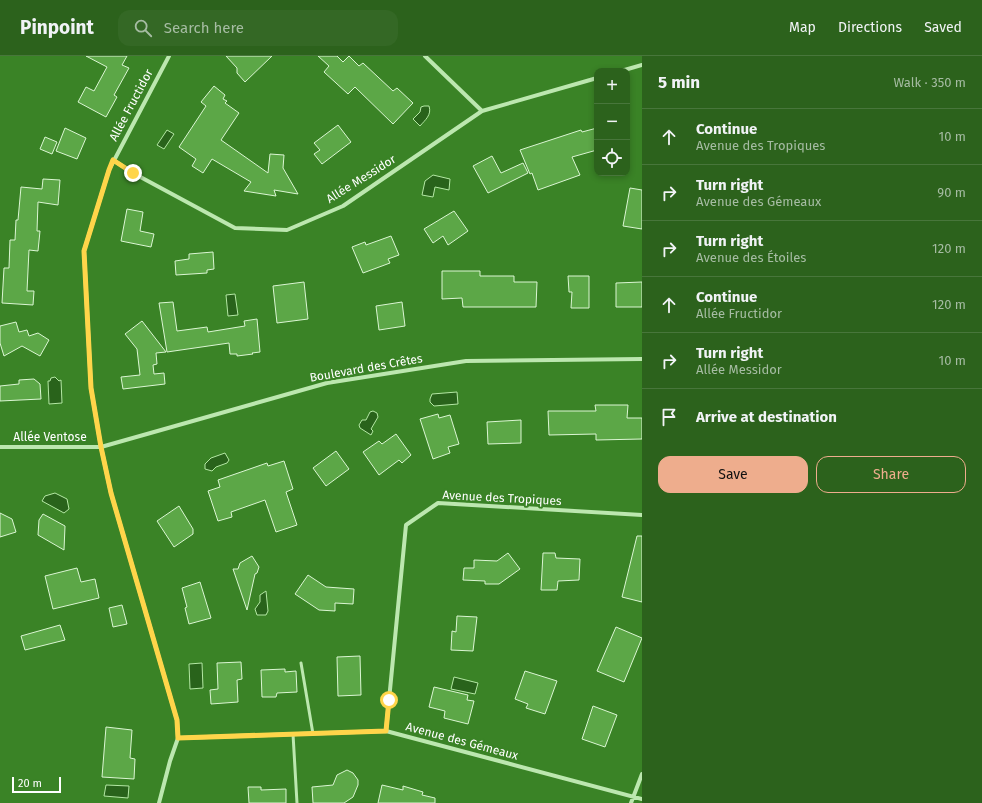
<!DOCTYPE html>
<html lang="en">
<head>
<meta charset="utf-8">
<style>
  :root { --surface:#2c621c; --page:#346825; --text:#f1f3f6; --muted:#a6bca3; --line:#48763b; --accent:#eead8d }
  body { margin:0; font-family:"Fira Sans",sans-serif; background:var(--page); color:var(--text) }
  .controls { position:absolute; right:12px; top:12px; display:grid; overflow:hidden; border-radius:8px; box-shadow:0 2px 6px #0003 }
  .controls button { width:36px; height:36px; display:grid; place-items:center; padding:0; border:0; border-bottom:1px solid var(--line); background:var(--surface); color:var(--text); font:20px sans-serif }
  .scale { position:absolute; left:12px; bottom:10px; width:49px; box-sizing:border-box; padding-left:4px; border:2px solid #fff; border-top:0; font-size:11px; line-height:14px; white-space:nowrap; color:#fff; -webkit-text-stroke:3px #3a8326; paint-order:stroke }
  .stop { position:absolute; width:12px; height:12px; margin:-9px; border:3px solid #ffd54a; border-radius:50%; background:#fff }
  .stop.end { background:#ffd54a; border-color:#fff; box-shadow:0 1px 4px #0008 }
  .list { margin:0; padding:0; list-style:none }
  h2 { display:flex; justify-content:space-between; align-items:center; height:52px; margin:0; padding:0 16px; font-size:17px }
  h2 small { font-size:13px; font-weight:400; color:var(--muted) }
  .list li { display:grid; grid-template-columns:26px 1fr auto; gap:12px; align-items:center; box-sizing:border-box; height:56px; padding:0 16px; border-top:1px solid var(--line) }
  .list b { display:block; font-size:15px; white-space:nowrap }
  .list p { margin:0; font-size:13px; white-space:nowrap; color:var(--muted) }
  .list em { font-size:13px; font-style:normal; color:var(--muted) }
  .actions { display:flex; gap:8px; padding:12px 16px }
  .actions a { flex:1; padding:9px 0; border:1px solid var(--accent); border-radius:12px; text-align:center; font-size:14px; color:var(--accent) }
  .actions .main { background:var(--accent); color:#111 }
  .icon { flex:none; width:22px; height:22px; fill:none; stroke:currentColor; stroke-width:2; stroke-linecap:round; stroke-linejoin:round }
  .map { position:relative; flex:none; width:642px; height:747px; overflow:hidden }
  header { display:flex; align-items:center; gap:24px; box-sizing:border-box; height:56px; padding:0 20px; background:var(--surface); border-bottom:1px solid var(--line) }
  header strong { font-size:19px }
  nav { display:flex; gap:22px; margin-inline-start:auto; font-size:14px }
  .search { width:280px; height:36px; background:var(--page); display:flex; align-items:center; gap:10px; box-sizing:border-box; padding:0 14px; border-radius:12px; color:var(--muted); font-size:15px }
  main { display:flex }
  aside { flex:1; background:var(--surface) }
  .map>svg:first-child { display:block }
  .water { fill:#29631b; stroke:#b4e8a4 }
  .building { fill:#5ca747; stroke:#dbf6d3 }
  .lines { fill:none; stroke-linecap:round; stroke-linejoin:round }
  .lane { stroke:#bce7af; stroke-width:3 }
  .street { stroke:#bce7af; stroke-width:4 }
  .route { stroke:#ffd54a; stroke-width:5 }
  .labels { text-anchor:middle; stroke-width:4; stroke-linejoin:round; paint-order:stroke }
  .street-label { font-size:12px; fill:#fff; stroke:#3a8326 }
</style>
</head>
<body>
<header>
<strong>Pinpoint</strong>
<div class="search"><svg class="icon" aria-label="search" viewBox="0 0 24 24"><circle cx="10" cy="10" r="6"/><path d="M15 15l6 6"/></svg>Search here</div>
<nav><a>Map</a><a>Directions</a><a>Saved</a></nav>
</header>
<main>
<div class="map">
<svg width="642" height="747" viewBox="0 0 642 747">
  <rect width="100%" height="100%" fill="#3a8326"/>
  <path class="water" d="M 424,50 L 429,50 C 432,59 425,64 420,70 L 413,63 L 420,56 L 421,51 Z
    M 167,74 L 174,78 L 164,93 L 157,89 Z
    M 433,119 L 450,123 L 449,134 L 435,131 L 433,141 L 422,139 L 425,125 Z
    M 235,238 L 238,259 L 228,260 L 226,239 Z
    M 55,321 L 59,325 L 61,324 L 62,347 L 49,348 L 48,325 L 50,325 L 51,322 Z
    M 457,336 L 458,348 L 434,350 L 430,346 L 430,343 L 432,338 Z
    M 373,355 L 377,357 L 378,361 L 371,373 L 373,375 L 371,379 L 360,372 L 359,369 L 362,364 L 366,364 L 370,356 Z
    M 225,397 L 229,404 L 227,407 L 216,411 L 212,415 L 205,413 L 205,408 L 211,402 Z
    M 55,437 L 67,443 L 69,453 L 64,457 L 42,445 L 45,440 Z
    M 266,535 L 268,555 L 266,559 L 257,559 L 255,553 L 260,546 L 260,539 Z
    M 202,607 L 203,632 L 190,633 L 189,608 Z
    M 454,621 L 478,627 L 475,638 L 451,633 Z
    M 106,729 L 129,730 L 128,742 L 104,740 Z"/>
  <path class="building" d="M 86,0 L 127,0 L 122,9 L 129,12 L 114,39 L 117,41 L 106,61 L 78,46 L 86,31 L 94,35 L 107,11 Z
    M 226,0 L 272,0 L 245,26 L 237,17 L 237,12 Z
    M 318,0 L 337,0 L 343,6 L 349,0 L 359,10 L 363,7 L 393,35 L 397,32 L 413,47 L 393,68 L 355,31 L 348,38 L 324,16 L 329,10 Z
    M 214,30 L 225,39 L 223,43 L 227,45 L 225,47 L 239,57 L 221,84 L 268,117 L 270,98 L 284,99 L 283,112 L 298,138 L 274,134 L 276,140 L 244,135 L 251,126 L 212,103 L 203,117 L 192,110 L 196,103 L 179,91 L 206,50 L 201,46 Z
    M 338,69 L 351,86 L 322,108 L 314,98 L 320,94 L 314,87 Z
    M 65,72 L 86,82 L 77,103 L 56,95 Z
    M 597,72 L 597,94 L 572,101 L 580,119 L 538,134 L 532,117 L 530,118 L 520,94 L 581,74 L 582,76 Z
    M 45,81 L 57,86 L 52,98 L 40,93 Z
    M 492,100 L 501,117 L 523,107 L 528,117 L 488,137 L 473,110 Z
    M 43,123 L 60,124 L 58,149 L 38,146 L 37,175 L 40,175 L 38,195 L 29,194 L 27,235 L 34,235 L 33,249 L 2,247 L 4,212 L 9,212 L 10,184 L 15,184 L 16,164 L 18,164 L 21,131 L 42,133 Z
    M 630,132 L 642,134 L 642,173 L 623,170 Z
    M 127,153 L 143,156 L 140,175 L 154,178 L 151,191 L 121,185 Z
    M 454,155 L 468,175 L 448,189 L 443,180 L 433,187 L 424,173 Z
    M 391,180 L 399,199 L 388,203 L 390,207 L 363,217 L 352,191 L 365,186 L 366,189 Z
    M 213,196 L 214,213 L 207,214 L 207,217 L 176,219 L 175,205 L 189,203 L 189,198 Z
    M 442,215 L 480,215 L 480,220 L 514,220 L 514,226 L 537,226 L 536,251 L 463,251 L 462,242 L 442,243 Z
    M 568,220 L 589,220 L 589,252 L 571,252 L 572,236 L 569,236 Z
    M 304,226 L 308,263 L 277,267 L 273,230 Z
    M 642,226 L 642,251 L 616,251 L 616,227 Z
    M 173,246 L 177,275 L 207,271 L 208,276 L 245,270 L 244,265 L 257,263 L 260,296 L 252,297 L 253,298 L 237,300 L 237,298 L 230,298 L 229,287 L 167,296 L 159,247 Z
    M 402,246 L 405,270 L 379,274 L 376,250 Z
    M 142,265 L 166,296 L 156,297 L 157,308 L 153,309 L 154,318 L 164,317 L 165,328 L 123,333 L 121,321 L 140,319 L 137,293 L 125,278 Z
    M 16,266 L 19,276 L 27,274 L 29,280 L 38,277 L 49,284 L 40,300 L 22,290 L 4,300 L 0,287 L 0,270 Z
    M 34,323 L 40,328 L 41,343 L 0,345 L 0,330 L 19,328 L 19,324 Z
    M 595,349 L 628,349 L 627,362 L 642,362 L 642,383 L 596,384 L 596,378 L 549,379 L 548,355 L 596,355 Z
    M 438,358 L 439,362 L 450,359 L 459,388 L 448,391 L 450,397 L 433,403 L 420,363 Z
    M 521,364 L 521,387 L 488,388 L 487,366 Z
    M 396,378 L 411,399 L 402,407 L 399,404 L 379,419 L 363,396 L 379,385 L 382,388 Z
    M 336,395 L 349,413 L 326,430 L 313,412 Z
    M 284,405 L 293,433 L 286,436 L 297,469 L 276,476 L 265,444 L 231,456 L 232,461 L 218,465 L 208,435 L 220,431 L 218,424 L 267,407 L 268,410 Z
    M 179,450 L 193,473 L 193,478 L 174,491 L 157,465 Z
    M 0,457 L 12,463 L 16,476 L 0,481 Z
    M 43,458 L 65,470 L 64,494 L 38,479 L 39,464 Z
    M 637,480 L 642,480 L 642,546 L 622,541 Z
    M 508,497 L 520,513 L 499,528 L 485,528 L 485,525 L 463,524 L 464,512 L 474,512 L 474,504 L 497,505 Z
    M 543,497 L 555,497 L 556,502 L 580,503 L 579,524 L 558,525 L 557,534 L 541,534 Z
    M 252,500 L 259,511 L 257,517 L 255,518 L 247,554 L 233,513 L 238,513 L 240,507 Z
    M 77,512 L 81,526 L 95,523 L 99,542 L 53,553 L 45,520 Z
    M 308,519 L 326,531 L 354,533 L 353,548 L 335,547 L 335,555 L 319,554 L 295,538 Z
    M 200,526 L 211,562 L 189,568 L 185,552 L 187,551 L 182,532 Z
    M 122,549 L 127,568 L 113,571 L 109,552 Z
    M 457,560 L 477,561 L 473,595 L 451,594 L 452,575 L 456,576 Z
    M 60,569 L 65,584 L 25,594 L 21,580 Z
    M 616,571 L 642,582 L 624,626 L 597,615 Z
    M 360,600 L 361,639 L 338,640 L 337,601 Z
    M 241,606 L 242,623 L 237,624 L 238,646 L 211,648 L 210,634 L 218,633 L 217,607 Z
    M 285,613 L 285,616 L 296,615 L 297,636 L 277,637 L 276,641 L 262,641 L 261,614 Z
    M 525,615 L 557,625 L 545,658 L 526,652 L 528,648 L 515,643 Z
    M 434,631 L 468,639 L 467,644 L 474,645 L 468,668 L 444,662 L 445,655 L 429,651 Z
    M 593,650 L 617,659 L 605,691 L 582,683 Z
    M 106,671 L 132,674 L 130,702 L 135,703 L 134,723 L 102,721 Z
    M 347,714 L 353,717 L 358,724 L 358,729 L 353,741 L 344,747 L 313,747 L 312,731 L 333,729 L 337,719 Z
    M 382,729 L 403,734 L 403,730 L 423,736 L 422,739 L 435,742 L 435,747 L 378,747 Z
    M 248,731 L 261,731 L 261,734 L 286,733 L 286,747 L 249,747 Z"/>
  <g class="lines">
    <path class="lane" d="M 301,607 L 313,678
      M 293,678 L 297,747"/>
    <path class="street" d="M 425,0 L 482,55
      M 621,15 L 642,9
      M 113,104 L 133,117 L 235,172 L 287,174 L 343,150 L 482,55 L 597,22
      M 0,391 L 101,391 L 327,327 L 466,305 L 642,303
      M 386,675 L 406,469 L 438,447 L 642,459
      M 178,682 L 386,675 L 642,743
      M 159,747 L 170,705 L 178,682 L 177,664 L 111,437 L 101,391 L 91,332 L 84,195 L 109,114 L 169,0
      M 631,747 L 642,718"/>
  </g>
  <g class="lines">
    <path class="route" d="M 133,117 L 113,104 L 109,114 L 84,195 L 91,332 L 101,391 L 111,437 L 177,664 L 178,682 L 386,675 L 389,644"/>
  </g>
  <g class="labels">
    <g class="street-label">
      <text transform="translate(131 49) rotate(-62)" y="4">Allée Fructidor</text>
      <text transform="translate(361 123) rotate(-32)" y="4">Allée Messidor</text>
      <text transform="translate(366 312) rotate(-10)" y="4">Boulevard des Crêtes</text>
      <text x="50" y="385">Allée Ventose</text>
      <text transform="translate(502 442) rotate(3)" y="4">Avenue des Tropiques</text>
      <text transform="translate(462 685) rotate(15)" y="4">Avenue des Gémeaux</text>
    </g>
  </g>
</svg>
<div class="controls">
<button>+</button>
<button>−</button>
<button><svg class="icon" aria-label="locate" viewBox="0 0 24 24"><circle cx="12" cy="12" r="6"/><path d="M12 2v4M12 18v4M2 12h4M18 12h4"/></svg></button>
</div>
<div class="scale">20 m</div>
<div class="stop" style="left:389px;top:644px"></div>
<div class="stop end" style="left:133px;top:117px"></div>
</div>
<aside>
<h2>5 min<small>Walk · 350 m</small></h2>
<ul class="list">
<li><svg class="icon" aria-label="ahead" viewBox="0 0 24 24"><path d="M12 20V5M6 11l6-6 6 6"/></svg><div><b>Continue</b><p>Avenue des Tropiques</p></div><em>10 m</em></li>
<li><svg class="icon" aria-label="right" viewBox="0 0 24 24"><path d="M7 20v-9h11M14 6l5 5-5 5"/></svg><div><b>Turn right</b><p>Avenue des Gémeaux</p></div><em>90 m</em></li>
<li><svg class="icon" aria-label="right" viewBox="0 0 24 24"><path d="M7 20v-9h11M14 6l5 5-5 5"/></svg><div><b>Turn right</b><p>Avenue des Étoiles</p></div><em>120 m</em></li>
<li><svg class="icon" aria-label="ahead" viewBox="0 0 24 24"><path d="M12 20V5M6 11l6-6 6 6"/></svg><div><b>Continue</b><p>Allée Fructidor</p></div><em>120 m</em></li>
<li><svg class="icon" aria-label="right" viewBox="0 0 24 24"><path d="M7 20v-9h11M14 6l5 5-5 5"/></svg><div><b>Turn right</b><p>Allée Messidor</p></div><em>10 m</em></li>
<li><svg class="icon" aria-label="arrive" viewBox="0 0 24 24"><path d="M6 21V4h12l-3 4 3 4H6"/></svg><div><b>Arrive at destination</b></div></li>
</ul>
<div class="actions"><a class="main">Save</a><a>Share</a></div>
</aside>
</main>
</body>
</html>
